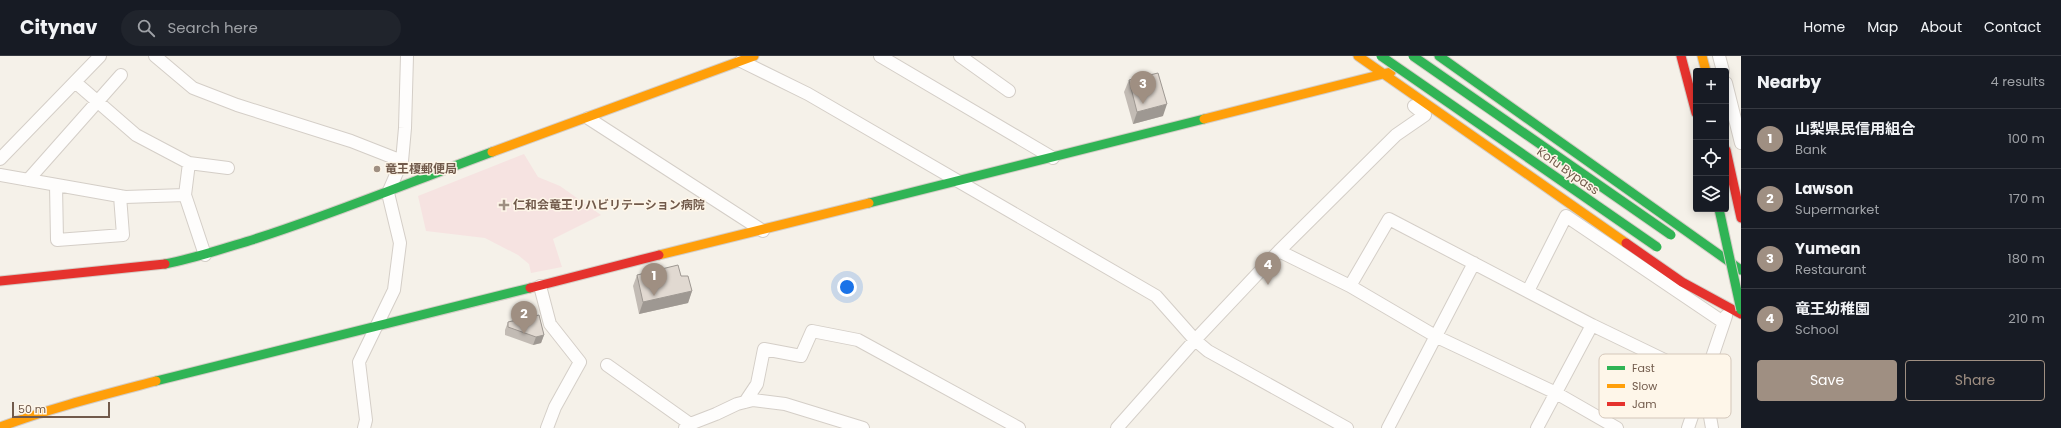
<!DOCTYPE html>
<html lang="en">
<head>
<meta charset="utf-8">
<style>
  :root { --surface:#171b24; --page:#20242c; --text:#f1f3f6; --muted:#9ea1a6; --line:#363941; --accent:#9f8f82 }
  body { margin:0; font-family:Poppins,"Noto Sans JP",sans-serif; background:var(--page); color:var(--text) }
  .controls { position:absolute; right:12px; top:12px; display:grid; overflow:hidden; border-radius:4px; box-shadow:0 2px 10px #0003 }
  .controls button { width:36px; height:36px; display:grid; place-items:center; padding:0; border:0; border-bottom:1px solid var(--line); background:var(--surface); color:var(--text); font:20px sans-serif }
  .scale { position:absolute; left:12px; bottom:10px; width:98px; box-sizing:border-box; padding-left:4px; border:2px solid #715a4b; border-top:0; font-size:11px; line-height:14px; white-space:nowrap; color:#715a4b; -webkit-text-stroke:3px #fef6e9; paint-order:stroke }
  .you { position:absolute; left:847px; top:231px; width:14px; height:14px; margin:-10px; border:3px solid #fff; border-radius:50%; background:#1a73e8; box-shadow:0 0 0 6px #1a73e833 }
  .badge { display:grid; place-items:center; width:26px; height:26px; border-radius:50%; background:var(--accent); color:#fff; font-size:13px; font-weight:700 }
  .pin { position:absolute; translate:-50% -33px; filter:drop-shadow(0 1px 2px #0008) }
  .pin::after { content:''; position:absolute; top:21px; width:14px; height:12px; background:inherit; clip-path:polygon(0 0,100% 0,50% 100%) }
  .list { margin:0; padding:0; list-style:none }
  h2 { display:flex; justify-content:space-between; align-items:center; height:52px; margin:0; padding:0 16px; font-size:17px }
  h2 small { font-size:13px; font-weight:400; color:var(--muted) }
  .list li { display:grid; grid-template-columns:26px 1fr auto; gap:12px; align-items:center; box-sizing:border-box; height:60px; padding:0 16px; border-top:1px solid var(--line) }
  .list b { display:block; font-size:15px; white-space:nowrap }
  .list p { margin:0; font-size:13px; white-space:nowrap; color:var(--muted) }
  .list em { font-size:13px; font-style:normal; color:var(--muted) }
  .actions { display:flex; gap:8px; padding:12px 16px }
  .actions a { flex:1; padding:9px 0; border:1px solid var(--accent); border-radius:4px; text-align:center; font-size:14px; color:var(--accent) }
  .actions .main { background:var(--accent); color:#fff }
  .icon { flex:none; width:22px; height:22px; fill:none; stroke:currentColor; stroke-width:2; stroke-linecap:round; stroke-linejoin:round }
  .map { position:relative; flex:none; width:1741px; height:372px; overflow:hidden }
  header { display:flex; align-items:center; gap:24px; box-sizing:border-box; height:56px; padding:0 20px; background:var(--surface); border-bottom:1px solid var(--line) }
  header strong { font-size:19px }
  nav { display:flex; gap:22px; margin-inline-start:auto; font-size:14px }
  .search { width:280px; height:36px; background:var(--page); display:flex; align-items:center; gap:10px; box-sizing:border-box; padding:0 14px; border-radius:22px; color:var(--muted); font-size:15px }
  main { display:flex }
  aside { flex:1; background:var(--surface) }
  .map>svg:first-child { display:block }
  .medical { fill:#f6e3e1 }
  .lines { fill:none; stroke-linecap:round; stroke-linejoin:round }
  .street-casing { stroke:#d4cec7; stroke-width:14 }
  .fast-casing { stroke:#d4cdc6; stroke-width:11 }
  .slow-casing { stroke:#d4cdc6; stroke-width:11 }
  .jam-casing { stroke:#d4cdc6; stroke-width:11 }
  .street { stroke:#fefdfc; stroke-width:12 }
  .fast { stroke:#30b455; stroke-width:9 }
  .slow { stroke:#ff9f0a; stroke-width:9 }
  .jam { stroke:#e5322d; stroke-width:9 }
  .fast-bridge-casing { stroke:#d4ccc5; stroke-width:11; stroke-linecap:butt }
  .fast-bridge { stroke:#30b455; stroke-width:9 }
  .wall { fill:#c2bbb4 }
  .shaded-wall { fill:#9e9892 }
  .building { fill:#e1d9d1; stroke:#9e9892 }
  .poi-dot { fill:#9f8f82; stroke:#fef6e9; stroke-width:1.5 }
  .labels { text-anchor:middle; stroke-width:3; stroke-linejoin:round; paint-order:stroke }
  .poi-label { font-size:12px; font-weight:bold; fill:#715a4b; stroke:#fef6e9; text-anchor:start }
  .street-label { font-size:12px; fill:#715a4b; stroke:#fef6e9 }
  .key { fill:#fef6e9; stroke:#d4c7ba; stroke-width:1 }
  .key-label { font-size:11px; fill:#715a4b }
</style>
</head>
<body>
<header>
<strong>Citynav</strong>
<div class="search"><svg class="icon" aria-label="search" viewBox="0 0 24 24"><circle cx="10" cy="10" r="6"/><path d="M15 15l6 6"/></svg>Search here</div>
<nav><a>Home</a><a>Map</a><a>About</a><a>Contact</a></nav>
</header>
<main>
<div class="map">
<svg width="1741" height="372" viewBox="0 0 1741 372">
  <rect width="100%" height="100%" fill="#f5f1e9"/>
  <path class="medical" d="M 524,98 L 538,121 L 560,130 L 601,159 L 553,183 L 562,211 L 531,217 L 529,208 L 518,199 L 485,182 L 426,175 L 418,140 Z"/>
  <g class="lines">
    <g class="street-casing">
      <path id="street" d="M 155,0 L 193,32 L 237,49 L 351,85 L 402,105
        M 880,0 L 1053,102
        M 960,0 L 1009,35
        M 1719,0 L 1723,15
        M 741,5 L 808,38 L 1156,240 L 1195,284 L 1208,295 L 1347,372
        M 75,26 L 136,79 L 189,107 L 228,112
        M 1726,27 L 1741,87
        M 588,62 L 763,175
        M 0,103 L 100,0
        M 189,107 L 185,139 L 205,199
        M 0,119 L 125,141 L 185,139
        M 28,124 L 121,19
        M 56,129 L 57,184 L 123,179 L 120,140
        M 1279,195 L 1350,230 L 1437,281 L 1556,337 L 1617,372
        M 540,230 L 550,268 L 580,306 L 555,351 L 547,372
        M 1350,230 L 1389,163 L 1592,269 L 1679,311
        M 1528,235 L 1566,160 L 1723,266
        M 607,309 L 690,368
        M 1704,326 L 1712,372
        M 745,346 L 757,328 L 764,293 L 801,300 L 812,275 L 858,284 L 1019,372
        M 364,372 L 366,364 L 359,306 L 394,234 L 400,187 L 388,137 L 402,105 L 405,72 L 407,0
        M 685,372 L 690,368 L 716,358 L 737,348 L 753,344 L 785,348 L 863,372
        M 1117,372 L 1195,284 L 1279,195 L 1396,79 L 1425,59 L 1414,50
        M 1388,372 L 1474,207
        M 1537,372 L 1592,269
        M 1688,372 L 1726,260"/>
    </g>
    <g class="fast-casing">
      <path id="fast" d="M 1439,0 L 1741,214
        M 869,147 L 1204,63
        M 165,208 C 196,202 225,192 255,183 C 336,157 413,125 492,96
        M 156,325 L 530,232"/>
    </g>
    <g class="slow-casing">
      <path id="slow" d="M 1358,0 L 1626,187
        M 1702,0 L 1706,15
        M 1204,63 L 1391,16
        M 492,96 L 754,0
        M 659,199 L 869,147
        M 0,371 C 51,352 103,339 156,325"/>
    </g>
    <g class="jam-casing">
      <path id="jam" d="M 1681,0 L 1696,57
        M 1726,94 L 1741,162
        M 1626,187 L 1682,226 L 1741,258
        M 0,225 L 165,208
        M 530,232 L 659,199"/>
    </g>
    <use href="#street" class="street"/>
    <use href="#fast" class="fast"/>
    <use href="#slow" class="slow"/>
    <use href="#jam" class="jam"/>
    <g class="fast-bridge-casing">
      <path id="fast-bridge" d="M 1381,0 L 1657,191
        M 1413,0 L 1671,179
        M 1719,153 L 1741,254"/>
    </g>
    <use href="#fast-bridge" class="fast-bridge"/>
  </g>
  <path class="wall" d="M 1129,24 L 1163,60 L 1133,68 L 1124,36 Z
    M 637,219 L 681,220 L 692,235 L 688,247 L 639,258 L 633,230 Z
    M 508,266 L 544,279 L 541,287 L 533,289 L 505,279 L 505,274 Z"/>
  <path class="shaded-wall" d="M 1167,48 L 1163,60 L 1133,68 L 1137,56 Z
    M 692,235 L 688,247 L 639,258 L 643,246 Z
    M 544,279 L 541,287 L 533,289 L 536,281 Z"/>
  <path class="building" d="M 1158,17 L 1167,48 L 1137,56 L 1129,24 Z
    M 678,209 L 681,220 L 688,220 L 692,235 L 643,246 L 637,219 Z
    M 539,259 L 544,279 L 536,281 L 508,271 L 508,266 Z"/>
  <g class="poi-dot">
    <circle cx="377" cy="113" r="4"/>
    <path d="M502 143h4v4h4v4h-4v4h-4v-4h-4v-4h4z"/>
  </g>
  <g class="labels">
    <g class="poi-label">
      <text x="385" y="117">竜王榎郵便局</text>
      <text x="513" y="153">仁和会竜王リハビリテーション病院</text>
    </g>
    <g class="street-label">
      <text transform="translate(1568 115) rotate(35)" y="4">Kofu Bypass</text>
    </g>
  </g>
  <rect x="1599" y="298" width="132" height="64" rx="6" class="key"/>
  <rect x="1607" y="310" width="18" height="4" fill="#30b455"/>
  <rect x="1607" y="328" width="18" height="4" fill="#ff9f0a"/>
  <rect x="1607" y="346" width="18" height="4" fill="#e5322d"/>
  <g class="key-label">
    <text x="1632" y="316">Fast</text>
    <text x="1632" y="334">Slow</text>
    <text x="1632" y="352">Jam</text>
  </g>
</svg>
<div class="controls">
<button>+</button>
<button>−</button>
<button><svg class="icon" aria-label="locate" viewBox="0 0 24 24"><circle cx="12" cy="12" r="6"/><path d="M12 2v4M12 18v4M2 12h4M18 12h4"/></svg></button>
<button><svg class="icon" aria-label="layers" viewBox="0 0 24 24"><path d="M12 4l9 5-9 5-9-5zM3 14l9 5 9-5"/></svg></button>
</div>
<div class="scale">50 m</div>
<div class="you"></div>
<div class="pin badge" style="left:654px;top:240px">1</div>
<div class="pin badge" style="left:524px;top:278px">2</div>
<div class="pin badge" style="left:1143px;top:48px">3</div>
<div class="pin badge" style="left:1268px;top:229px">4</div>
</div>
<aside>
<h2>Nearby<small>4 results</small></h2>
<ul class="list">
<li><span class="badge">1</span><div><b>山梨県民信用組合</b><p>Bank</p></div><em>100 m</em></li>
<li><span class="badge">2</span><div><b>Lawson</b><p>Supermarket</p></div><em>170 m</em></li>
<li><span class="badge">3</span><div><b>Yumean</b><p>Restaurant</p></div><em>180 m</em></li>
<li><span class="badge">4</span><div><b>竜王幼稚園</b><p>School</p></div><em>210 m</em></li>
</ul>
<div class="actions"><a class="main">Save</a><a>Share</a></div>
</aside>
</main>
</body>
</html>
